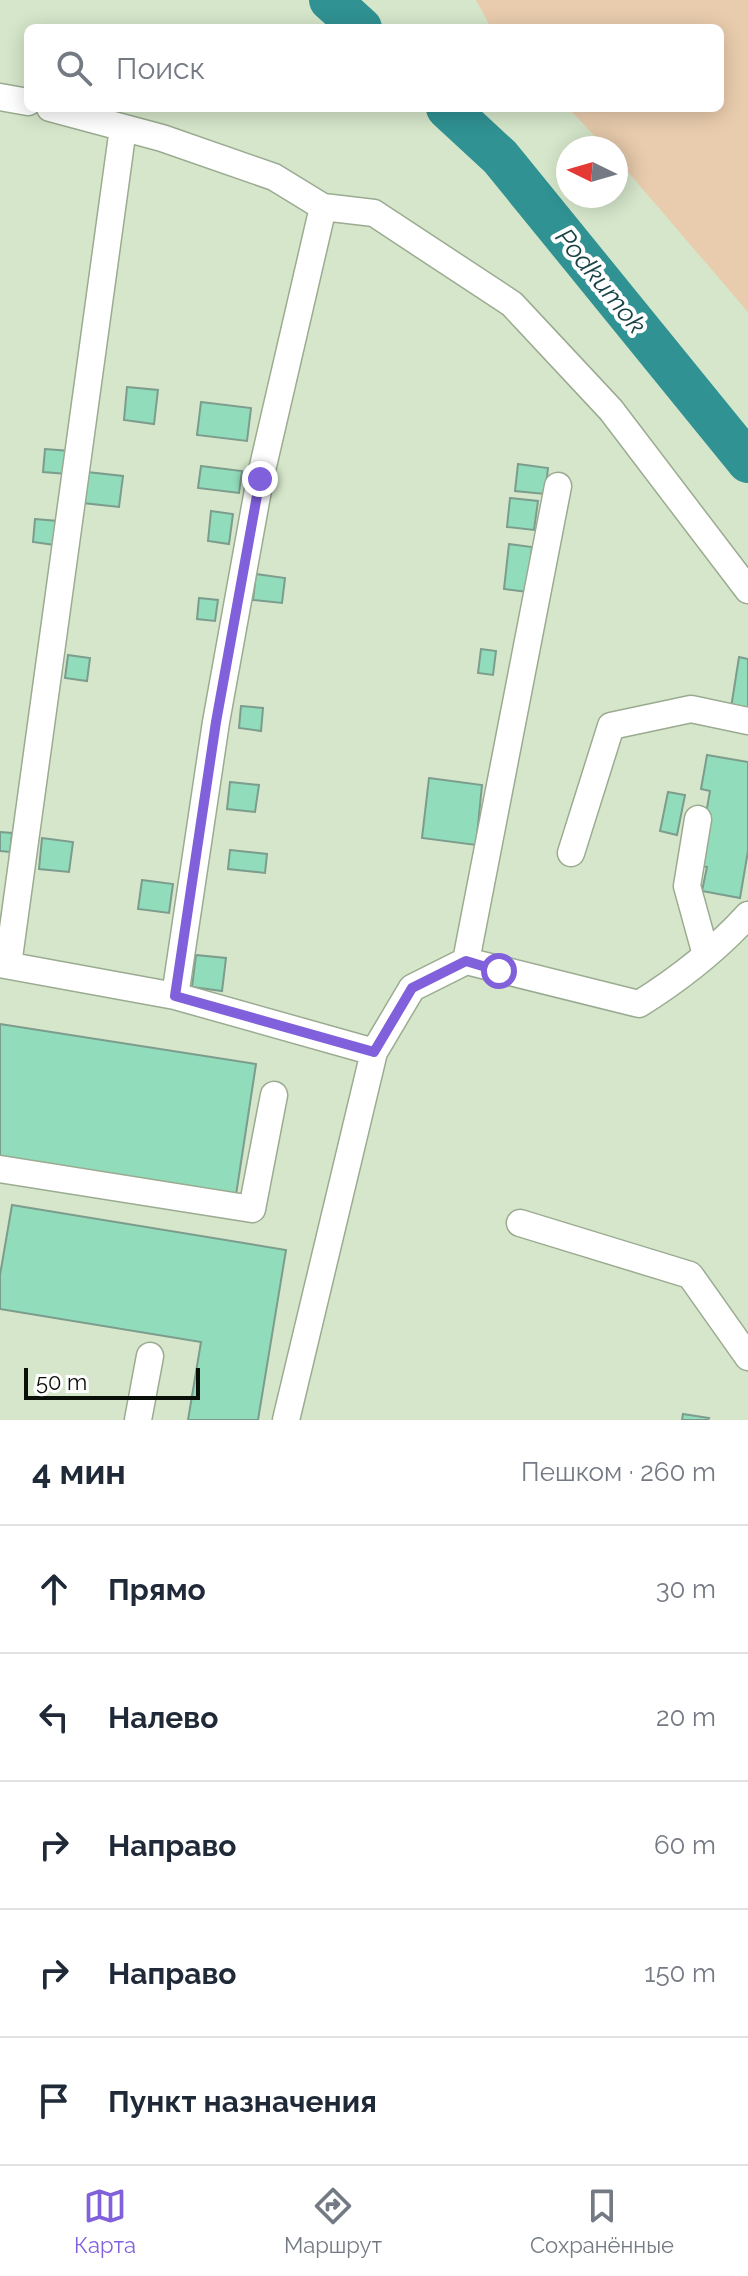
<!DOCTYPE html>
<html lang="ru">
<head>
<meta charset="utf-8">
<style>
  :root { --surface:#fff; --page:#f2f2f3; --text:#1f2937; --muted:#747a83; --line:#e0e1e3; --accent:#8060db }
  body { margin:0; font-family:Raleway,sans-serif; background:var(--page); color:var(--text) }
  .compass { position:absolute; left:556px; top:136px; width:72px; height:72px; border-radius:50%; background:var(--surface); box-shadow:0 4px 20px #0003; rotate:275deg }
  .scale { position:absolute; left:24px; bottom:20px; width:176px; box-sizing:border-box; padding-left:8px; border:4px solid #0a0f07; border-top:0; font-size:22px; line-height:28px; white-space:nowrap; color:#0a0f07; -webkit-text-stroke:6px #fff; paint-order:stroke }
  .stop { position:absolute; width:24px; height:24px; margin:-18px; border:6px solid #8060db; border-radius:50%; background:#fff }
  .stop.end { background:#8060db; border-color:#fff; box-shadow:0 2px 8px #0008 }
  .list { margin:0; padding:0; list-style:none }
  h2 { display:flex; justify-content:space-between; align-items:center; height:104px; margin:0; padding:0 32px; font-size:34px }
  h2 small { font-size:26px; font-weight:400; color:var(--muted) }
  .list li { display:grid; grid-template-columns:52px 1fr auto; gap:24px; align-items:center; box-sizing:border-box; height:128px; padding:0 32px; border-top:2px solid var(--line) }
  .list b { display:block; font-size:30px; white-space:nowrap }
  .list em { font-size:26px; font-style:normal; color:var(--muted) }
  .icon { flex:none; width:44px; height:44px; fill:none; stroke:currentColor; stroke-width:2; stroke-linecap:round; stroke-linejoin:round }
  .map { position:relative; flex:none; width:748px; height:1420px; overflow:hidden }
  .search { position:absolute; background:var(--surface); box-shadow:0 4px 20px #0003; left:24px; right:24px; top:24px; height:88px; display:flex; align-items:center; gap:20px; box-sizing:border-box; padding:0 28px; border-radius:12px; color:var(--muted); font-size:30px }
  .sheet { height:744px; background:var(--surface) }
  nav { display:flex; justify-content:space-around; align-items:center; box-sizing:border-box; height:112px; border-top:2px solid var(--line); background:var(--surface); font-size:22px; color:var(--muted) }
  nav a { display:grid; justify-items:center; gap:4px }
  nav .on { color:var(--accent) }
  .map>svg:first-child { display:block }
  .green { fill:#e9ccad }
  .lines { fill:none; stroke-linecap:round; stroke-linejoin:round }
  .river { stroke:#309293; stroke-width:42 }
  .building { fill:#91dcbb; stroke:#7c9c8d; stroke-width:2 }
  .minor-casing { stroke:#9bab91; stroke-width:29 }
  .minor { stroke:#fff; stroke-width:26 }
  .route { stroke:#8060db; stroke-width:10 }
  .labels { text-anchor:middle; stroke-width:8; stroke-linejoin:round; paint-order:stroke }
  .water-label { font-size:26px; font-style:italic; fill:#184344; stroke:#fff }
</style>
</head>
<body>
<div class="map">
<svg width="748" height="1420" viewBox="0 0 748 1420">
  <rect width="100%" height="100%" fill="#d5e6ca"/>
  <path class="green" d="M 476,0 L 748,0 L 748,312 L 616,158 L 616,148 L 606,148 L 568,108 L 720,108 L 720,28 L 491,28 Z"/>
  <g class="lines">
    <path class="river" d="M 330,0 L 361,28
      M 447,108 L 500,157 L 748,462"/>
  </g>
  <path class="building" d="M 127,387 L 158,390 L 154,424 L 124,420 Z
    M 201,402 L 251,408 L 247,441 L 197,435 Z
    M 45,449 L 70,451 L 67,474 L 43,472 Z
    M 518,464 L 548,468 L 545,494 L 515,491 Z
    M 201,466 L 242,471 L 239,493 L 198,488 Z
    M 87,472 L 123,476 L 119,507 L 83,503 Z
    M 510,498 L 538,501 L 534,530 L 507,527 Z
    M 211,511 L 233,514 L 229,544 L 208,541 Z
    M 35,519 L 58,521 L 55,545 L 33,542 Z
    M 509,544 L 532,547 L 527,592 L 504,589 Z
    M 256,574 L 285,578 L 282,603 L 253,600 Z
    M 199,598 L 218,600 L 215,621 L 197,619 Z
    M 481,649 L 496,651 L 493,675 L 478,673 Z
    M 68,655 L 90,658 L 87,681 L 65,678 Z
    M 739,657 L 748,659 L 748,711 L 731,708 Z
    M 241,706 L 263,708 L 261,731 L 239,728 Z
    M 707,755 L 748,762 L 748,851 L 740,898 L 702,891 L 707,867 L 697,865 L 710,791 L 701,789 Z
    M 429,778 L 482,785 L 476,845 L 422,838 Z
    M 230,782 L 259,785 L 255,812 L 227,809 Z
    M 668,792 L 685,795 L 677,835 L 660,831 Z
    M 0,832 L 12,833 L 10,852 L 0,851 Z
    M 42,838 L 73,842 L 69,872 L 39,869 Z
    M 230,850 L 267,854 L 265,873 L 228,869 Z
    M 142,880 L 173,884 L 169,913 L 138,909 Z
    M 196,955 L 226,958 L 222,991 L 192,987 Z
    M 0,1024 L 256,1064 L 236,1195 L 0,1157 Z
    M 12,1205 L 286,1250 L 258,1420 L 188,1420 L 201,1342 L 0,1309 L 0,1275 Z
    M 683,1414 L 709,1418 L 708,1420 L 682,1420 Z"/>
  <g class="lines">
    <g class="minor-casing">
      <path id="minor" d="M 0,97 L 28,102
        M 50,108 L 162,138 L 274,177 L 323,207 L 260,479 L 216,722 L 175,996
        M 323,207 L 374,213 L 512,304 L 611,410 L 748,590
        M 698,819 L 687,886 L 706,955
        M 571,853 L 611,726 L 691,709 L 748,721
        M 466,961 L 558,486
        M 0,964 L 175,996 L 374,1052 L 286,1420
        M 8,965 L 123,128
        M 374,1052 L 412,988 L 466,961 L 639,1004 C 679,979 716,950 748,915
        M 0,1169 L 252,1209 L 274,1095
        M 520,1223 L 690,1275 L 748,1357
        M 138,1420 L 150,1356"/>
    </g>
    <use href="#minor" class="minor"/>
  </g>
  <g class="lines">
    <path class="route" d="M 260,479 L 216,722 L 175,996 L 374,1052 L 412,988 L 466,961 L 499,971"/>
  </g>
  <g class="labels">
    <g class="water-label">
      <text transform="translate(601 281) rotate(51)" y="9">Podkumok</text>
    </g>
  </g>
</svg>
<svg class="compass" viewBox="-18 -18 36 36"><path d="M0-13l5 13h-10z" fill="#e53935"/><path d="M0 13l5-13h-10z" fill="#747a83"/></svg>
<div class="scale">50 m</div>
<div class="stop" style="left:499px;top:971px"></div>
<div class="stop end" style="left:260px;top:479px"></div>
<div class="search"><svg class="icon" aria-label="search" viewBox="0 0 24 24"><circle cx="10" cy="10" r="6"/><path d="M15 15l6 6"/></svg>Поиск</div>
</div>
<section class="sheet">
<h2>4 мин<small>Пешком · 260 m</small></h2>
<ul class="list">
<li><svg class="icon" aria-label="ahead" viewBox="0 0 24 24"><path d="M12 20V5M6 11l6-6 6 6"/></svg><div><b>Прямо</b></div><em>30 m</em></li>
<li><svg class="icon" aria-label="left" viewBox="0 0 24 24"><path d="M17 20v-9H6M10 6l-5 5 5 5"/></svg><div><b>Налево</b></div><em>20 m</em></li>
<li><svg class="icon" aria-label="right" viewBox="0 0 24 24"><path d="M7 20v-9h11M14 6l5 5-5 5"/></svg><div><b>Направо</b></div><em>60 m</em></li>
<li><svg class="icon" aria-label="right" viewBox="0 0 24 24"><path d="M7 20v-9h11M14 6l5 5-5 5"/></svg><div><b>Направо</b></div><em>150 m</em></li>
<li><svg class="icon" aria-label="arrive" viewBox="0 0 24 24"><path d="M6 21V4h12l-3 4 3 4H6"/></svg><div><b>Пункт назначения</b></div></li>
</ul>
</section>
<nav>
<a class="on"><svg class="icon" aria-label="map" viewBox="0 0 24 24"><path d="M3 6l6-2 6 2 6-2v14l-6 2-6-2-6 2zM9 4v14M15 6v14"/></svg>Карта</a>
<a><svg class="icon" aria-label="directions" viewBox="0 0 24 24"><path d="M12 3l9 9-9 9-9-9zM9 14v-3h6M13 9l2 2-2 2"/></svg>Маршрут</a>
<a><svg class="icon" aria-label="saved" viewBox="0 0 24 24"><path d="M7 4h10v16l-5-4-5 4z"/></svg>Сохранённые</a>
</nav>
</body>
</html>
